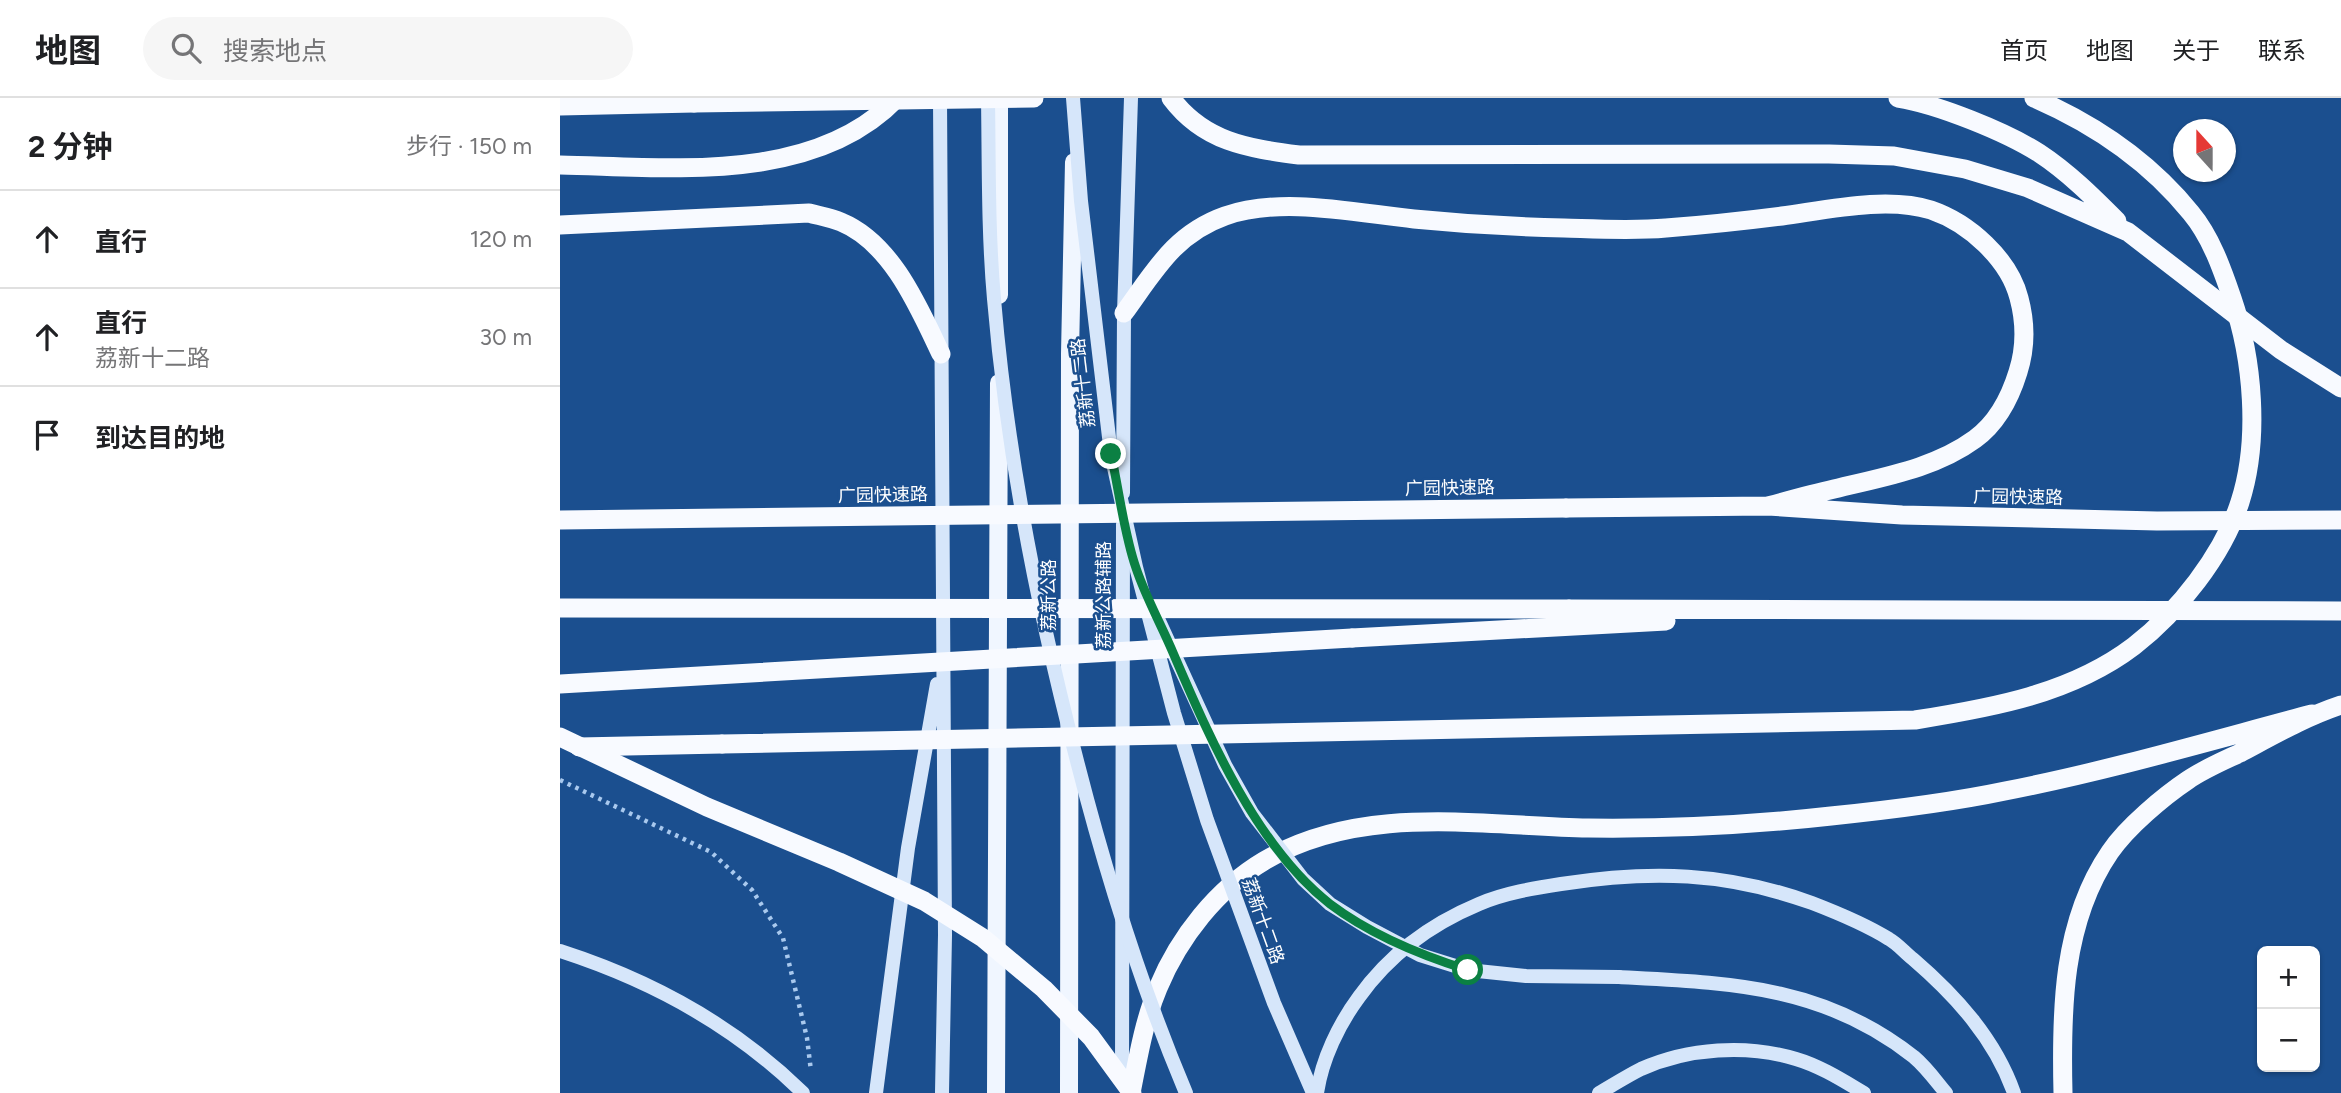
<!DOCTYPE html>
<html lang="zh">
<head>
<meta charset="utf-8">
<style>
  :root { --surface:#fff; --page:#f6f6f6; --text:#202124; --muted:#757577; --line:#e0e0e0 }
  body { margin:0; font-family:Figtree,"Noto Sans SC",sans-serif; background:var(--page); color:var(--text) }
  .controls { position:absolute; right:21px; bottom:21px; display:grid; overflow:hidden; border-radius:10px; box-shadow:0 2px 5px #0004 }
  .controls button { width:63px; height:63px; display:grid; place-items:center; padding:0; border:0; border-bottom:2px solid var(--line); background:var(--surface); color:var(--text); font:35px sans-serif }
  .compass { position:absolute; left:1613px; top:21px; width:63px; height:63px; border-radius:50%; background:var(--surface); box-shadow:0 2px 5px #0004; rotate:339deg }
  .stop { position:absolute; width:21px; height:21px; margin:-16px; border:5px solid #0b8043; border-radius:50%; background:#fff }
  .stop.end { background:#0b8043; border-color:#fff; box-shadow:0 2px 7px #0008 }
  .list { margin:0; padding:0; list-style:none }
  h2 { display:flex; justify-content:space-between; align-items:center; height:91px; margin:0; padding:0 28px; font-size:30px }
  h2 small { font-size:23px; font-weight:400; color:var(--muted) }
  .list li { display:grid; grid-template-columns:46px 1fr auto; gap:21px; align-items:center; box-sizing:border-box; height:98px; padding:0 28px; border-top:2px solid var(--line) }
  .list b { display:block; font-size:26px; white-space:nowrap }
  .list p { margin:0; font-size:23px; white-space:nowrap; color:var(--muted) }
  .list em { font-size:23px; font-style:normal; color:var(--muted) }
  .icon { flex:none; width:38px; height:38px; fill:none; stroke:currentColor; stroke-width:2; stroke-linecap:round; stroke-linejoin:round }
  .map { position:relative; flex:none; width:1781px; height:995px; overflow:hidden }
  header { display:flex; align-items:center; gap:42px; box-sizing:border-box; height:98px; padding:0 35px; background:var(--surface); border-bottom:2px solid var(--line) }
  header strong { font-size:33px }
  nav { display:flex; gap:38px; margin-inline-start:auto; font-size:24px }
  .search { width:490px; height:63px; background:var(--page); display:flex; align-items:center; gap:18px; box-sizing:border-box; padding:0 24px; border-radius:38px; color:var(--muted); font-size:26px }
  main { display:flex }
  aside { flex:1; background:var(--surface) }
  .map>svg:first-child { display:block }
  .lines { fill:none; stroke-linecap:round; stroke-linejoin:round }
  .path { stroke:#a9c9ee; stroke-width:4.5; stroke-dasharray:3.5 5; stroke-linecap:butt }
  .secondary { stroke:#d6e6fa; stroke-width:14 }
  .primary { stroke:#f0f6ff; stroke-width:18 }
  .trunk { stroke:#f8faff; stroke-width:19 }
  .secondary-bridge { stroke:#d6e6fa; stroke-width:14 }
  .trunk-bridge { stroke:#f8faff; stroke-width:19 }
  .route { stroke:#0b8043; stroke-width:9 }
  .labels { text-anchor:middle; stroke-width:5; stroke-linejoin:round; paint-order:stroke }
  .street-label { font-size:18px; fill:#fff; stroke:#1b4f8f }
</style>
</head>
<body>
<header>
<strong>地图</strong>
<div class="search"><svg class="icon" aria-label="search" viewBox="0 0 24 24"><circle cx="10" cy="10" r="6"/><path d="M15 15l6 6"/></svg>搜索地点</div>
<nav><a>首页</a><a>地图</a><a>关于</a><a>联系</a></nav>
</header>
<main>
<aside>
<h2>2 分钟<small>步行 · 150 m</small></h2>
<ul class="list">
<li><svg class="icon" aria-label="ahead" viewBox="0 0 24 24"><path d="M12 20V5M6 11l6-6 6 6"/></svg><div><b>直行</b></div><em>120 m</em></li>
<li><svg class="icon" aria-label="ahead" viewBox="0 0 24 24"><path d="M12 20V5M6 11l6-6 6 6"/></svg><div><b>直行</b><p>荔新十二路</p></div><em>30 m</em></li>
<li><svg class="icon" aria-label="arrive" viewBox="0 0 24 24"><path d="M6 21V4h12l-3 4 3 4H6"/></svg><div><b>到达目的地</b></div></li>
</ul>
</aside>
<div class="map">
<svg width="1781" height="995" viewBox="0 0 1781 995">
  <rect width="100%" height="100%" fill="#1b4f8f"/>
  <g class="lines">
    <path class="path" d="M 0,682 L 151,754 L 192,792 L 223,840 L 247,940 L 251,973"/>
    <path class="secondary" d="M 380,0 L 385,837 L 382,995
      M 563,395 L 564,215 L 571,0
      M 0,853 C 90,882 175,928 243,995
      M 1059,879 C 1170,885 1263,887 1354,959 C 1366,969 1376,983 1386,995
      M 562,983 L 563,426
      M 316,995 L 348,750 L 377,586
      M 757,995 C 762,961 779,926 799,899 C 829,857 871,826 919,806 C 944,795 975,790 1001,786 C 1091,772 1166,774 1252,805 C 1278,815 1305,826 1329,841 C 1338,846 1345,855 1353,861 C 1396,898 1435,941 1454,995
      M 1039,995 C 1053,987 1067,978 1081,971 C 1128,950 1187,946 1236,961 C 1260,968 1282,982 1304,995"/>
    <path class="primary" d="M 439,197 L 439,0
      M 436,995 L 439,285
      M 509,995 L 510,256 L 514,64"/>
    <path class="trunk" d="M 611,0 C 644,44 687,50 739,57 L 1269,56 L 1334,58 L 1405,71 L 1468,90 L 1568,134 L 1721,252 L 1781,290
      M 1338,0 C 1377,6 1446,34 1479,55 C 1508,74 1533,99 1557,123
      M 0,8 L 134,5
      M 0,67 C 108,69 254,87 337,0
      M 0,127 L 249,115 C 260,118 271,120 281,124 C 332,145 359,210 381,256
      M 564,215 C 594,174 614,136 665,118 C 721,98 796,115 854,121 C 904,126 954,129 1004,130 C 1038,131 1073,133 1106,130 C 1145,127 1183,123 1222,118 C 1266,112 1327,98 1371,112 C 1409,125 1449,161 1459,200 C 1466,226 1466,249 1458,274 C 1450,300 1437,325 1415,341 C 1374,371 1322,379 1274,391 C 1252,396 1230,402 1208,408
      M 1006,410 L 1208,408 L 1342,417 L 1597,423 L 1781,422
      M 1009,511 L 1781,513
      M 792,540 L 1106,523
      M 19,649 L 162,646
      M 571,995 C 578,960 584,923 598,890 C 619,839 657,791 704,763 C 802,705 921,728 1028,730 C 1109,731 1191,727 1271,718 C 1329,712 1388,705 1445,693 C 1548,673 1650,643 1752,616
      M 1503,995 C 1501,913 1502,824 1550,754 C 1567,729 1604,698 1628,682 C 1644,671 1663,663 1680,655 C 1714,637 1745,619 1781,607"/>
    <path class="secondary-bridge" d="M 428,0 C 429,67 428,134 434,201 C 447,356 477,509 516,659 C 545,773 580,886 626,995
      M 513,0 L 521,103 L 551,356 L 576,469 L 614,615 L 647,722 L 714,905 L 753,995
      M 593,510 L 665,667 L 692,715 L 743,781 L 770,806 L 807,829 L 860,857 L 908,872 L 966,878 L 1059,879"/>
    <path class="trunk-bridge" d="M 134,5 L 474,0
      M 0,422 L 1006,410
      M 0,510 L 1009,511
      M 0,586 L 792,540
      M 0,639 L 147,709 L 279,764 L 364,803 L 423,840 L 484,891 L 531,939 L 572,995
      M 162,646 L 1355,622 C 1431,610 1511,596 1574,548 C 1618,514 1663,457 1680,404 C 1700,342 1693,261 1672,200 C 1662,171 1651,139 1631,115 C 1589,63 1534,26 1474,0"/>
  </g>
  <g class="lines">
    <path class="route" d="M 551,356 C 559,392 564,436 576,470 C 586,500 602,528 614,557 C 650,641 697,749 770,806 C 811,837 860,857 908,872"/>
  </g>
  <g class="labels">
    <g class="street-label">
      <text transform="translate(523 285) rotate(-97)" y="6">荔新十二路</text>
      <text transform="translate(890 390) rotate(-1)" y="6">广园快速路</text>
      <text transform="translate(323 397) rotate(-1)" y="6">广园快速路</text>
      <text transform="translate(1458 399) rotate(1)" y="6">广园快速路</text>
      <text transform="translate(489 497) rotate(-90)" y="6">荔新公路</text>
      <text transform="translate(544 497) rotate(-90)" y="6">荔新公路辅路</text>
      <text transform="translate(703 823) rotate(70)" y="6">荔新十二路</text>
    </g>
  </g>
</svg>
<div class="controls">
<button>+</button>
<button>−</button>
</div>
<svg class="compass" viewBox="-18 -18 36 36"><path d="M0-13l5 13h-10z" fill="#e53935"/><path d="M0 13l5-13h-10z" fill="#757577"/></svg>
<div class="stop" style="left:908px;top:872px"></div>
<div class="stop end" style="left:551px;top:356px"></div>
</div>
</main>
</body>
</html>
